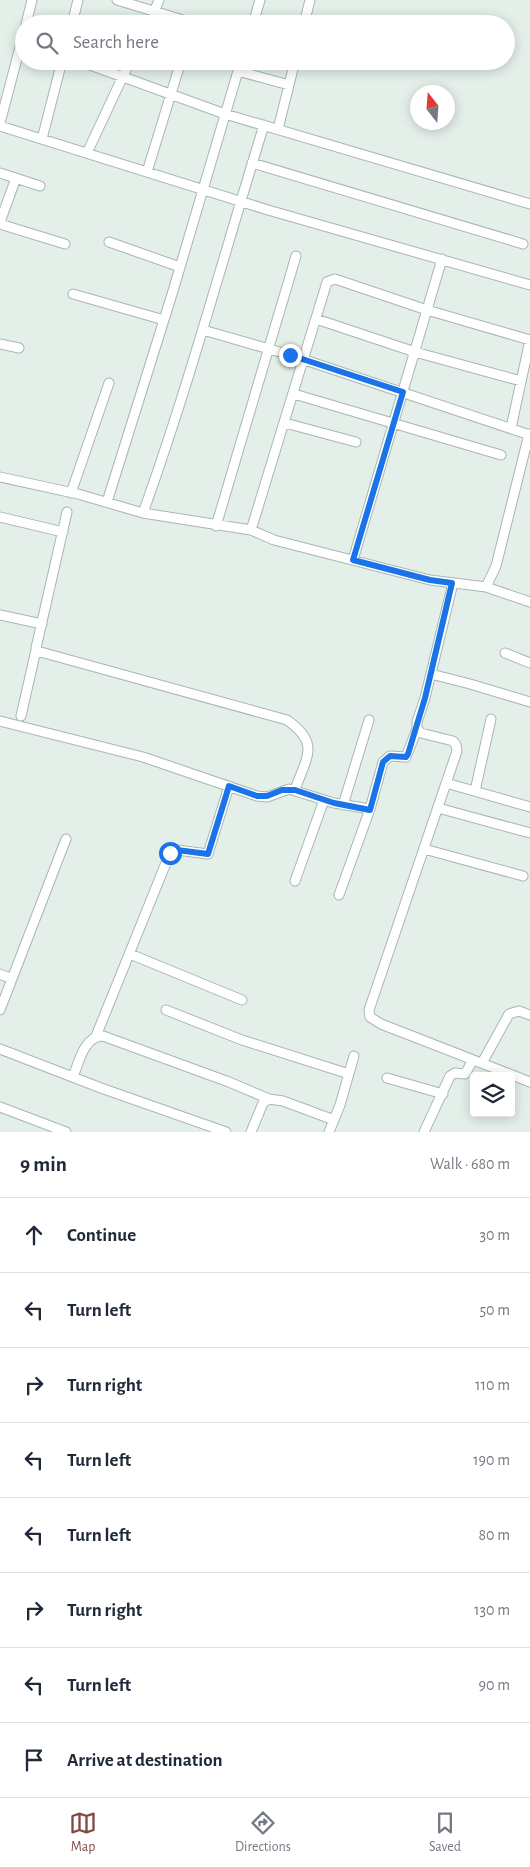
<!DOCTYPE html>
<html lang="en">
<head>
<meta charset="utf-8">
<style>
  :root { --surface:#fff; --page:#f2f2f3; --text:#1f2937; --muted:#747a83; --line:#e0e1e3; --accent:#834744 }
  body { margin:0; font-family:"Alegreya Sans",sans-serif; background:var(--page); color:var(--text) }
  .controls { position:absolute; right:15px; bottom:15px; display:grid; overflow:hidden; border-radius:5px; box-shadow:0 2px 12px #0003 }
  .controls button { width:45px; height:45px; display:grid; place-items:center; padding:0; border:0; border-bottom:1px solid var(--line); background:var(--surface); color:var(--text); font:25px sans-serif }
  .compass { position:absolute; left:410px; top:85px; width:45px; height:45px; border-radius:50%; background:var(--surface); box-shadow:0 2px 12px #0003; rotate:343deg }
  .stop { position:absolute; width:15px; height:15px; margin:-11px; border:4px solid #1a73e8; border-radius:50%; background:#fff }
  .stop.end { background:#1a73e8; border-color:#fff; box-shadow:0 1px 5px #0008 }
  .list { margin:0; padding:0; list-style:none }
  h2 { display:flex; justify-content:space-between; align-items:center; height:65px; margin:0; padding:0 20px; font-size:21px }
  h2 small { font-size:16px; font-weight:400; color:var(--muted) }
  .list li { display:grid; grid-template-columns:32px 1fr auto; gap:15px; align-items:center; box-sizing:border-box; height:75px; padding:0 20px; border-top:1px solid var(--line) }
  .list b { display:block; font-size:19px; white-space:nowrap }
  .list em { font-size:16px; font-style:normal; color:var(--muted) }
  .icon { flex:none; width:28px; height:28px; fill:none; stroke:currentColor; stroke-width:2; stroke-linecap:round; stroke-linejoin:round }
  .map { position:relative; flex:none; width:530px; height:1132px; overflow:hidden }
  .search { position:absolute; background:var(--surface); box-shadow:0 2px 12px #0003; left:15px; right:15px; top:15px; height:55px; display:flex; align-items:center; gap:12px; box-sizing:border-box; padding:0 18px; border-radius:28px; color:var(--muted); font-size:19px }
  .sheet { height:665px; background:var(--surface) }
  nav { display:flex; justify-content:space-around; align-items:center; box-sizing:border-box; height:70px; border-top:1px solid var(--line); background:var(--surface); font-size:14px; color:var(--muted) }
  nav a { display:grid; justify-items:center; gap:2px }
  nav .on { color:var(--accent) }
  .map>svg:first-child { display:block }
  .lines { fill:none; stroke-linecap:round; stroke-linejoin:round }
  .minor-casing { stroke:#a6b8b0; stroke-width:11 }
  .minor { stroke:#fff; stroke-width:9 }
  .route { stroke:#1a73e8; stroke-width:6 }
</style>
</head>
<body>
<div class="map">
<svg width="530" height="1132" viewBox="0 0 530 1132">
  <rect width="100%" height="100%" fill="#e4efe9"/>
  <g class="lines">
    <g class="minor-casing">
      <path id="minor" d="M 117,0 L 196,24
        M 26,24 L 32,0
        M 72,24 L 78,0
        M 149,24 L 159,0
        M 253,24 L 260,0
        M 304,24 L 310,0
        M 79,61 L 225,114 L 530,204
        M 238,71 L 289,85
        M 0,123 L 24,32
        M 0,126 L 268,210 L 530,285
        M 278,129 L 295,61
        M 42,139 L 62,61
        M 87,153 L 130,61
        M 252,163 L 523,244
        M 147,172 L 181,61
        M 0,173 L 40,186
        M 0,222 L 16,178
        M 0,224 L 65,244
        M 109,242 L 180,267
        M 73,294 L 164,320
        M 316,319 L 415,352 L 521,381
        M 203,330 L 290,355 L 530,435
        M 0,344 L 19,348
        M 294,394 L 501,455
        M 285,423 L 356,442
        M 0,477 L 78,494 L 143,513 L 251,530 L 274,540 L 430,580 L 486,587 L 530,602
        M 71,493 L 109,383
        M 107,502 L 173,291 L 241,61
        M 67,512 L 36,648 L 37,651 L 287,720 C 321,744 306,757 295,790
        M 143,513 C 189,385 224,254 264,125
        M 0,517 L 63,532
        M 216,526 L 296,256
        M 251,530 L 327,282 L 335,279 L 427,310 L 530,340 L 511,428
        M 353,560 L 442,259
        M 453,583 L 425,698 L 417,722 L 417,729 L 421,733 L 453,741 L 456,745 L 457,751 L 369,1010 L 370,1017 L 381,1024 L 530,1082
        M 486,587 L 496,566 L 529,434
        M 0,615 L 42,624
        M 505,653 L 530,663
        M 431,674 L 470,684 L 530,702
        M 21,716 L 36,650
        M 0,721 L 143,757 L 257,796 L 267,797 L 289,789 L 334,803 L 370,809
        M 446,783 L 530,807
        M 475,791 L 491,719
        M 343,805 L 369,720
        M 438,808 L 530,833
        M 424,849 L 523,876
        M 295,881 L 324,800
        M 339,895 L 370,809 L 383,762 L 390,756 L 406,757 L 417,729
        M 130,954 L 242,1000
        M 0,974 L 12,979
        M 0,1010 L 66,839
        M 166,1010 L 242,1040 L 349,1074
        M 96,1036 L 170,853 L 177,850 L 208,854 L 229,786
        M 0,1049 L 101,1088 L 226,1132
        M 482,1063 L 509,1014 L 519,1011 L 530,1015
        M 73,1077 C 79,1062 84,1036 103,1036 L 229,1082 L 269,1099
        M 387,1078 L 443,1094
        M 0,1107 L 66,1132
        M 251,1132 L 263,1103 L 269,1099 L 283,1101 L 334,1120
        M 329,1132 L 340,1105 L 354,1056
        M 424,1132 L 450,1076 L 455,1073 L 465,1074 L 473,1060"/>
    </g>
    <use href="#minor" class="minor"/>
  </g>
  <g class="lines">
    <path class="route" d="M 170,853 L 177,850 L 208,854 L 229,786 L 257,796 L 267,796 L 282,790 L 295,790 L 334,803 L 370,810 L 383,762 L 390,756 L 406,757 L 408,754 L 425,698 L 452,583 L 430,580 L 353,560 L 403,392 L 290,355"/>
  </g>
</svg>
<div class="controls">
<button><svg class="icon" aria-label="layers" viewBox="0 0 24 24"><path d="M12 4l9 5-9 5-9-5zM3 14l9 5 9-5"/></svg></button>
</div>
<svg class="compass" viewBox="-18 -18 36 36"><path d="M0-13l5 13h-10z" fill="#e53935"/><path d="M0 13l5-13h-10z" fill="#747a83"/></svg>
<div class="stop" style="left:170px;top:853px"></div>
<div class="stop end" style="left:290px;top:355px"></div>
<div class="search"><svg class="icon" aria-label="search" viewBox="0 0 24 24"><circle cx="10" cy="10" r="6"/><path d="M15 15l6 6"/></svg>Search here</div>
</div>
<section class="sheet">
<h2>9 min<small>Walk · 680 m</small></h2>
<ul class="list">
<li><svg class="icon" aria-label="ahead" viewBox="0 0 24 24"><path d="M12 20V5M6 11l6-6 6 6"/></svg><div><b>Continue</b></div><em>30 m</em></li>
<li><svg class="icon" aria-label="left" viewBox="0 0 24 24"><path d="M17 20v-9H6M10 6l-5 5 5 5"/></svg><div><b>Turn left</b></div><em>50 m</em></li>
<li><svg class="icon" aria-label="right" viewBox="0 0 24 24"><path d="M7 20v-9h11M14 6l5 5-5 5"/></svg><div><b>Turn right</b></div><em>110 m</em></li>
<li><svg class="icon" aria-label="left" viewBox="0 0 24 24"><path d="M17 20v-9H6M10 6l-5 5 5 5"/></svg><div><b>Turn left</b></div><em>190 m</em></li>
<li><svg class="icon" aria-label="left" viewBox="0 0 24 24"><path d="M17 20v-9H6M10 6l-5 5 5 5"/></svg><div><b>Turn left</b></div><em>80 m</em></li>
<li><svg class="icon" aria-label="right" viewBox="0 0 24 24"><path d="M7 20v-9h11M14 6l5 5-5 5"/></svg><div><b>Turn right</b></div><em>130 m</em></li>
<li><svg class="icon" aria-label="left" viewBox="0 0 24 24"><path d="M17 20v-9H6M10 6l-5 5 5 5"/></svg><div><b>Turn left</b></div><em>90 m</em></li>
<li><svg class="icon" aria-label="arrive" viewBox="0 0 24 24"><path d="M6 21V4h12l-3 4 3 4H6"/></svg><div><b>Arrive at destination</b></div></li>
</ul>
</section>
<nav>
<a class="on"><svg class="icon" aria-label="map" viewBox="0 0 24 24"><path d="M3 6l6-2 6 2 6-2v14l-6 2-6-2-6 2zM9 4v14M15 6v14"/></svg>Map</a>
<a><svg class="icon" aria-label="directions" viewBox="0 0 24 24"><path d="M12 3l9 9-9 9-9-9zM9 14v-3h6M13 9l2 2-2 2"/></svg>Directions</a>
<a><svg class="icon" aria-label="saved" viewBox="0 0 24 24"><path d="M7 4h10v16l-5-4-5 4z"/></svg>Saved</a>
</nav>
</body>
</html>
